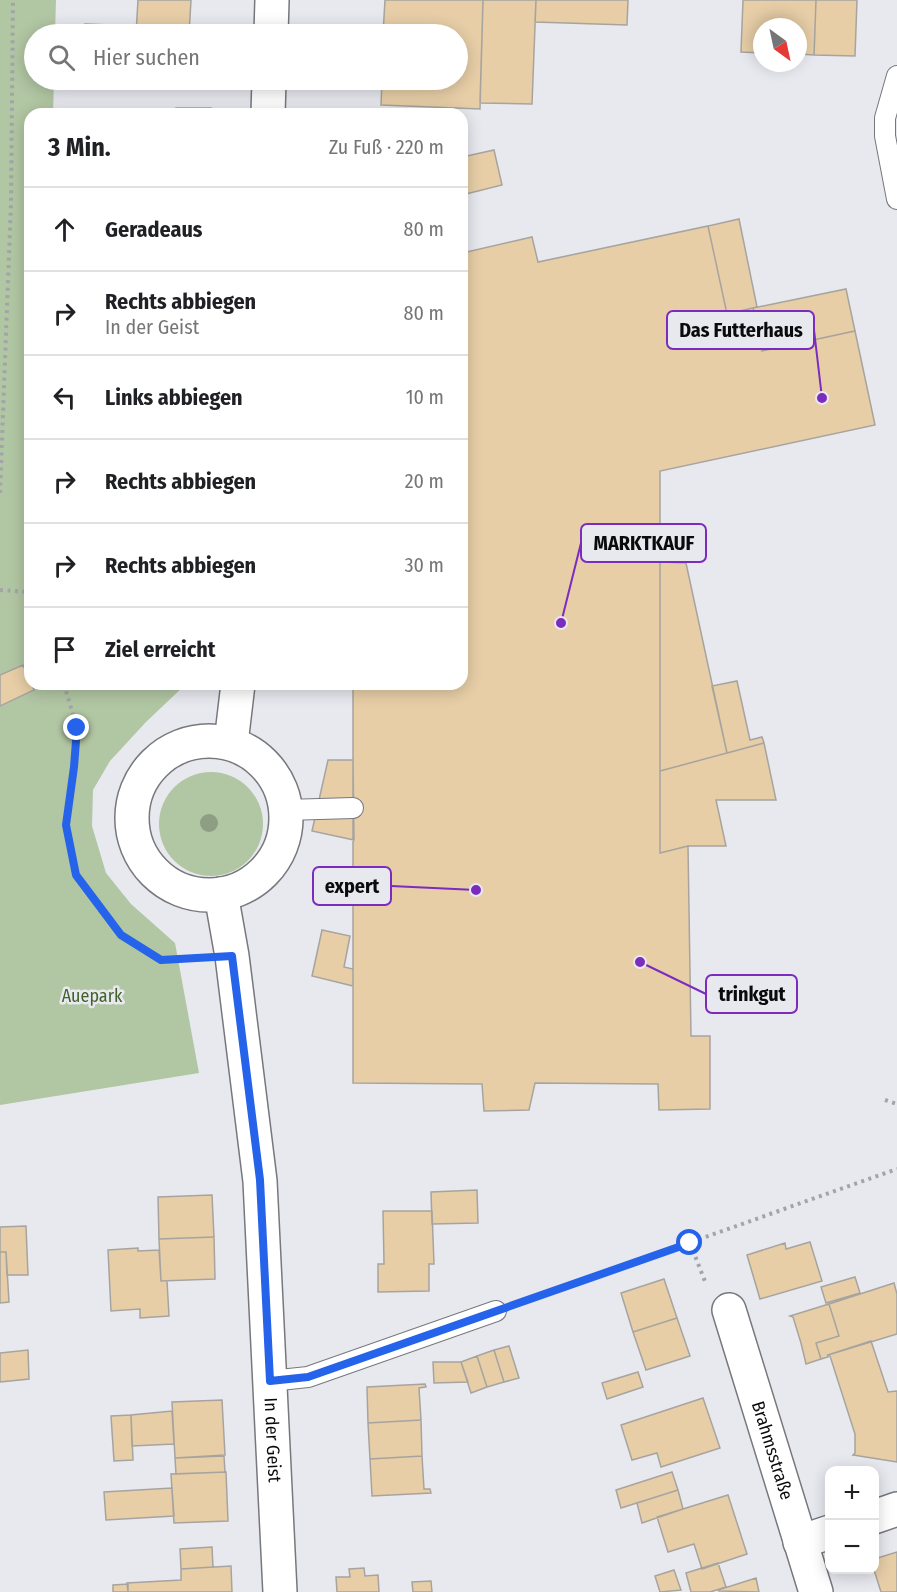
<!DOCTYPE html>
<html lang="de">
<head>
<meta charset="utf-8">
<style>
  :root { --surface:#fff; --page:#f6f6f6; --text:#202124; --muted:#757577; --line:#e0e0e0 }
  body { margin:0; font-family:"Fira Sans Condensed",sans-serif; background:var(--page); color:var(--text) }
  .controls { position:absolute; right:18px; bottom:18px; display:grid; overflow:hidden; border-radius:12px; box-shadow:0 3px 15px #0003 }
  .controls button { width:54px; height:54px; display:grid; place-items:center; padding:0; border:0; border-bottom:2px solid var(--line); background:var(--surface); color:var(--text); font:30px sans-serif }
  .compass { position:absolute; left:753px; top:18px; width:54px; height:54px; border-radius:50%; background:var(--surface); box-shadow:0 3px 15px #0003; rotate:147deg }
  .stop { position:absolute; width:18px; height:18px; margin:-14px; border:4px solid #2563eb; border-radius:50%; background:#fff }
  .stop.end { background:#2563eb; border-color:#fff; box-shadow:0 2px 6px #0008 }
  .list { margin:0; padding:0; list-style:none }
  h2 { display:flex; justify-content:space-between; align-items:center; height:78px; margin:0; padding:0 24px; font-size:26px }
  h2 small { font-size:20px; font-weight:400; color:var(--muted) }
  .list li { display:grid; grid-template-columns:39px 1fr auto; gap:18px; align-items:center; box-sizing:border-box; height:84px; padding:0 24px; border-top:2px solid var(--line) }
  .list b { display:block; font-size:22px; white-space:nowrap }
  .list p { margin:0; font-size:20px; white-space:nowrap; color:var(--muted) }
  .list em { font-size:20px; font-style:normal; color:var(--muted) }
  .icon { flex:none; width:33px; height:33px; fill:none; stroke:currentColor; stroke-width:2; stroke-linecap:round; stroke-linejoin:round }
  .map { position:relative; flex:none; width:897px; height:1592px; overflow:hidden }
  .search { position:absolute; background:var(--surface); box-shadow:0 3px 15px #0003; left:24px; top:24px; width:444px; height:66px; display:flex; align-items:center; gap:15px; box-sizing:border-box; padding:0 21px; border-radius:33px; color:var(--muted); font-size:22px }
  .panel { position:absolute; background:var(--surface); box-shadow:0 3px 15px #0003; left:24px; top:108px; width:444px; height:582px; border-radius:18px }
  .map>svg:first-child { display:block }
  .green { fill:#b1c6a3 }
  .building { fill:#e7cea7; stroke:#a7a49f; stroke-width:1.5 }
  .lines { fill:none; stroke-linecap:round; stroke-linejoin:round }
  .service-casing { stroke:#77787d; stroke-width:22 }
  .minor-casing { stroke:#77787d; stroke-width:36 }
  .secondary-casing { stroke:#77787d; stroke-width:36 }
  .path { stroke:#a3a4a8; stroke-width:4; stroke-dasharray:3 4.5; stroke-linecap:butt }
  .service { stroke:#fff; stroke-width:20 }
  .minor { stroke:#fff; stroke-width:33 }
  .secondary { stroke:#fff; stroke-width:33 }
  .tree { fill:#8d9e83 }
  .route { stroke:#2563eb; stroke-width:8 }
  .labels { text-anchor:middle; stroke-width:5; stroke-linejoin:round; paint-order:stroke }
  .park-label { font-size:18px; fill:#43612a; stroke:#e8e9ef }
  .street-label { font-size:18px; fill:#0b0b0d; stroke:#e8e9ef }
  .leader { fill:none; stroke:#7b2cbf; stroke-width:2 }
  .callout-dot { fill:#7b2cbf; stroke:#e8e9ef; stroke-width:2 }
  .callout { fill:#e8e9ef; stroke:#7b2cbf; stroke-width:2 }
  .callout-label { font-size:20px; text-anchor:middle; font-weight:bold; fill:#0b0b0d }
</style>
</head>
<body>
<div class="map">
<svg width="897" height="1592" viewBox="0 0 897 1592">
  <rect width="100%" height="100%" fill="#e8e9ef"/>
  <path class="green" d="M 0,0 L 56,0 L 55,34 L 34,34 L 34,80 L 54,80 L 53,114 L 30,114 L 30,684 L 186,684 L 146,722 L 110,761 L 93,790 L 92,826 L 106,873 L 131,904 L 175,943 L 199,1073 L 0,1105 Z
    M159 824a52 52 0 1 1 104 0a52 52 0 1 1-104 0Z"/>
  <path class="building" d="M 138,0 L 191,0 L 189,34 L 136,34 Z
    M 385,0 L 483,0 L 480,109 L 381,105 L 382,80 L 458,80 L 458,34 L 383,34 Z
    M 483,0 L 536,0 L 532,104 L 480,103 Z
    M 536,0 L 628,0 L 627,25 L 535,22 Z
    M 743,0 L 816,0 L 814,55 L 798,54 L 798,27 L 762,27 L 762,53 L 741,52 Z
    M 816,0 L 857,0 L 855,56 L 814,55 Z
    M 85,24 L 136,26 L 136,34 L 84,34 Z
    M 176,108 L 211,108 L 211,114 L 176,114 Z
    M 165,109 L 175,109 L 176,114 L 165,114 Z
    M 494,150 L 502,185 L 462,195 L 462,157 Z
    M 739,219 L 757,307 L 727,314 L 708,226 Z
    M 708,226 L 727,314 L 753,308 L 762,351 L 855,331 L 875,425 L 660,471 L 660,853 L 688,846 L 691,1036 L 710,1036 L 710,1109 L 659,1110 L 658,1084 L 535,1083 L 529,1110 L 484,1111 L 482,1084 L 353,1083 L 353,684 L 462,684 L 462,253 L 532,237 L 538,262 Z
    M 846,289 L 855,331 L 762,351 L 753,308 Z
    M 660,562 L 686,563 L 727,753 L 660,771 Z
    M 23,665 L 34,690 L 0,706 L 0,675 Z
    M 737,681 L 750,740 L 762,737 L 764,743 L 727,753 L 712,686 Z
    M 764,743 L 776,800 L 716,800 L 726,846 L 688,846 L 660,853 L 660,771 Z
    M 328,760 L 353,760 L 354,840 L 312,831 Z
    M 322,930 L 350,936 L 344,967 L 353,969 L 353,986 L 312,976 Z
    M 477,1190 L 478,1223 L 432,1224 L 431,1192 Z
    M 212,1195 L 214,1237 L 159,1239 L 158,1197 Z
    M 383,1211 L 432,1211 L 434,1264 L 429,1264 L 429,1291 L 378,1292 L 378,1264 L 384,1264 Z
    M 26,1226 L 28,1275 L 7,1275 L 6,1252 L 0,1252 L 0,1227 Z
    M 214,1237 L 215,1279 L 161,1281 L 159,1239 Z
    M 810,1242 L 822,1281 L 760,1299 L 747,1255 L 785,1243 L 786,1249 Z
    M 138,1248 L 138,1251 L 159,1250 L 161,1281 L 167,1281 L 169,1316 L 140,1318 L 140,1309 L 111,1311 L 108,1250 Z
    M 0,1252 L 6,1252 L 9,1302 L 0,1303 Z
    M 855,1277 L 860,1293 L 826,1303 L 821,1287 Z
    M 664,1279 L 677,1318 L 633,1332 L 621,1293 Z
    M 894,1283 L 897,1294 L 897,1334 L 828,1355 L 828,1357 L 821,1359 L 816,1343 L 839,1336 L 829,1304 Z
    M 829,1304 L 839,1336 L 816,1343 L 821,1359 L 806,1364 L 801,1343 L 793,1317 L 790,1316 Z
    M 677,1318 L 690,1356 L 646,1370 L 633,1332 Z
    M 871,1341 L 888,1392 L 897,1391 L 897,1462 L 853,1455 L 855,1453 L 855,1434 L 830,1356 L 828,1355 Z
    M 509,1346 L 519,1378 L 504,1382 L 494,1350 Z
    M 28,1350 L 29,1379 L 0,1382 L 0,1353 Z
    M 494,1350 L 504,1382 L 487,1387 L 477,1356 Z
    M 477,1356 L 487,1387 L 471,1393 L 461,1362 Z
    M 433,1362 L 461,1362 L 468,1382 L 434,1383 Z
    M 638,1372 L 643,1387 L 607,1399 L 602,1383 Z
    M 425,1384 L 426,1387 L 419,1388 L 421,1420 L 368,1423 L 367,1387 Z
    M 703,1398 L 720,1448 L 661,1467 L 657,1453 L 632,1460 L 621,1425 Z
    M 222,1400 L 225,1455 L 175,1458 L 172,1402 Z
    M 172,1411 L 174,1444 L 132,1446 L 131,1415 Z
    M 131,1415 L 133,1460 L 114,1461 L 111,1416 Z
    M 421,1420 L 422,1456 L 370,1459 L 368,1423 Z
    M 224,1456 L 225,1472 L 176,1474 L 175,1458 Z
    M 422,1456 L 424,1489 L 430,1489 L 431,1493 L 372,1496 L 370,1459 Z
    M 226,1472 L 228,1521 L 174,1523 L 171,1474 Z
    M 672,1472 L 678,1490 L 621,1508 L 616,1490 Z
    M 172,1488 L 174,1516 L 106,1520 L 104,1492 Z
    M 678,1490 L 683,1509 L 642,1523 L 637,1503 Z
    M 728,1495 L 747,1554 L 702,1569 L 694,1544 L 668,1552 L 657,1517 Z
    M 212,1547 L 213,1567 L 181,1569 L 180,1549 Z
    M 897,1552 L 897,1592 L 881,1592 L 874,1570 L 874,1559 Z
    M 718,1563 L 726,1587 L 710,1592 L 691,1592 L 686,1573 Z
    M 231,1566 L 232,1592 L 128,1592 L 127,1583 L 181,1580 L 181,1569 Z
    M 364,1568 L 365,1576 L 378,1575 L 379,1592 L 337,1592 L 336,1577 L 350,1577 L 349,1569 Z
    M 674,1570 L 681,1590 L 660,1592 L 655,1576 Z
    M 756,1578 L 759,1592 L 719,1591 L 718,1590 Z
    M 431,1581 L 432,1592 L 413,1592 L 412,1582 Z
    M 128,1584 L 128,1592 L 113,1592 L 113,1585 Z"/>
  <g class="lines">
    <g class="service-casing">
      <path id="service" d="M 897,76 L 885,118 L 885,136 L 897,199
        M 286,810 L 353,808
        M 270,1381 L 308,1377 L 496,1311"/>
    </g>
    <g class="minor-casing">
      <g id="minor">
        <path id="s1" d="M 729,1310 L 816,1592"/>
        <path d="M 874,1517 L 897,1509"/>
        <path d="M 800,1542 L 830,1532"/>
      </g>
    </g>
    <g class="secondary-casing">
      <g id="secondary">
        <path d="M 271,34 L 272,0"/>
        <path d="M 268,114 L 269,80"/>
        <circle cx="209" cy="818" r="77"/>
        <path d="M 231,743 L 238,684"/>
        <path id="s2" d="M 221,894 L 232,956 L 260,1181 L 280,1592"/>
      </g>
    </g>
    <path class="path" d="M 0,493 L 11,203 L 13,0
      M 0,590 L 30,592
      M 64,684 L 77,728 L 74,767 L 66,825 L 76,875 L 121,935 L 161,960 L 198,958
      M 885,1100 L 897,1104
      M 690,1243 L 706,1284
      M 522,1302 L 897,1169"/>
    <use href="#service" class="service"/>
    <use href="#minor" class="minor"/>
    <use href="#secondary" class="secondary"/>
  </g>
  <circle class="tree" cx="209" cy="823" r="9"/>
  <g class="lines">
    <path class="route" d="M 77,728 L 74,767 L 66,825 L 76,875 L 121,935 L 161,960 L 232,956 L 260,1180 L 270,1381 L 308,1377 L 690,1243"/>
  </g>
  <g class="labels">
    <g class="park-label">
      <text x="92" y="1002">Auepark</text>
    </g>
    <g class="street-label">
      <text dy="6" stroke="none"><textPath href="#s2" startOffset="549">In der Geist</textPath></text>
      <text dy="6" stroke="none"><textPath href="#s1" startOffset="147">Brahmsstraße</textPath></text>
    </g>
  </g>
  <path class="leader" d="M822 398L814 330M561 623L581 543M476 890L391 886M640 962L706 994"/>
  <g class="callout-dot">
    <circle cx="822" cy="398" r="6"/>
    <circle cx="561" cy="623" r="6"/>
    <circle cx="476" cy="890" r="6"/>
    <circle cx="640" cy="962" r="6"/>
  </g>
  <g class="callout">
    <rect x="667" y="311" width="147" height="38" rx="6"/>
    <rect x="581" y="524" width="125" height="38" rx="6"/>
    <rect x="313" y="867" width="78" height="38" rx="6"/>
    <rect x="706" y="975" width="91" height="38" rx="6"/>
  </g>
  <g class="callout-label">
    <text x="741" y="337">Das Futterhaus</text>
    <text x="644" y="550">MARKTKAUF</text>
    <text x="352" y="893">expert</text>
    <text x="752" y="1001">trinkgut</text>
  </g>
</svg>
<div class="controls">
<button>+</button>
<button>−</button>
</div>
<svg class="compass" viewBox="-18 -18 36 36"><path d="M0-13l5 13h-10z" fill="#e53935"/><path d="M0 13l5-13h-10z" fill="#757577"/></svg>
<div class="stop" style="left:690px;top:1243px"></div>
<div class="stop end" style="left:77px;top:728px"></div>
<div class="search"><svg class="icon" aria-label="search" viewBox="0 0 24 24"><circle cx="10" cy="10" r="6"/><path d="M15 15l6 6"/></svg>Hier suchen</div>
<section class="panel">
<h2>3 Min.<small>Zu Fuß · 220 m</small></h2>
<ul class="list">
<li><svg class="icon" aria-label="ahead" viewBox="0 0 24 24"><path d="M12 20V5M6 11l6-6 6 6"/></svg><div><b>Geradeaus</b></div><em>80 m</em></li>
<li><svg class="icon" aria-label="right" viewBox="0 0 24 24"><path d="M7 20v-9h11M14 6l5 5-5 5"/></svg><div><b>Rechts abbiegen</b><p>In der Geist</p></div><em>80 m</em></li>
<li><svg class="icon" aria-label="left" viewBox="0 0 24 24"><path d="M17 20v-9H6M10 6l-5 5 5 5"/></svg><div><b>Links abbiegen</b></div><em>10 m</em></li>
<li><svg class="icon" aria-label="right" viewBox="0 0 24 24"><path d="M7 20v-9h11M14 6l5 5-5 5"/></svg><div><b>Rechts abbiegen</b></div><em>20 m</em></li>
<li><svg class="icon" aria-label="right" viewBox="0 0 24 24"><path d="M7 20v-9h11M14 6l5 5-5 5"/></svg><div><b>Rechts abbiegen</b></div><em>30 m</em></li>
<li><svg class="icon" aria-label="arrive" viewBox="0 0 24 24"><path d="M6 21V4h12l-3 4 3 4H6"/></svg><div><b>Ziel erreicht</b></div></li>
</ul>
</section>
</div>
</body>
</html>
